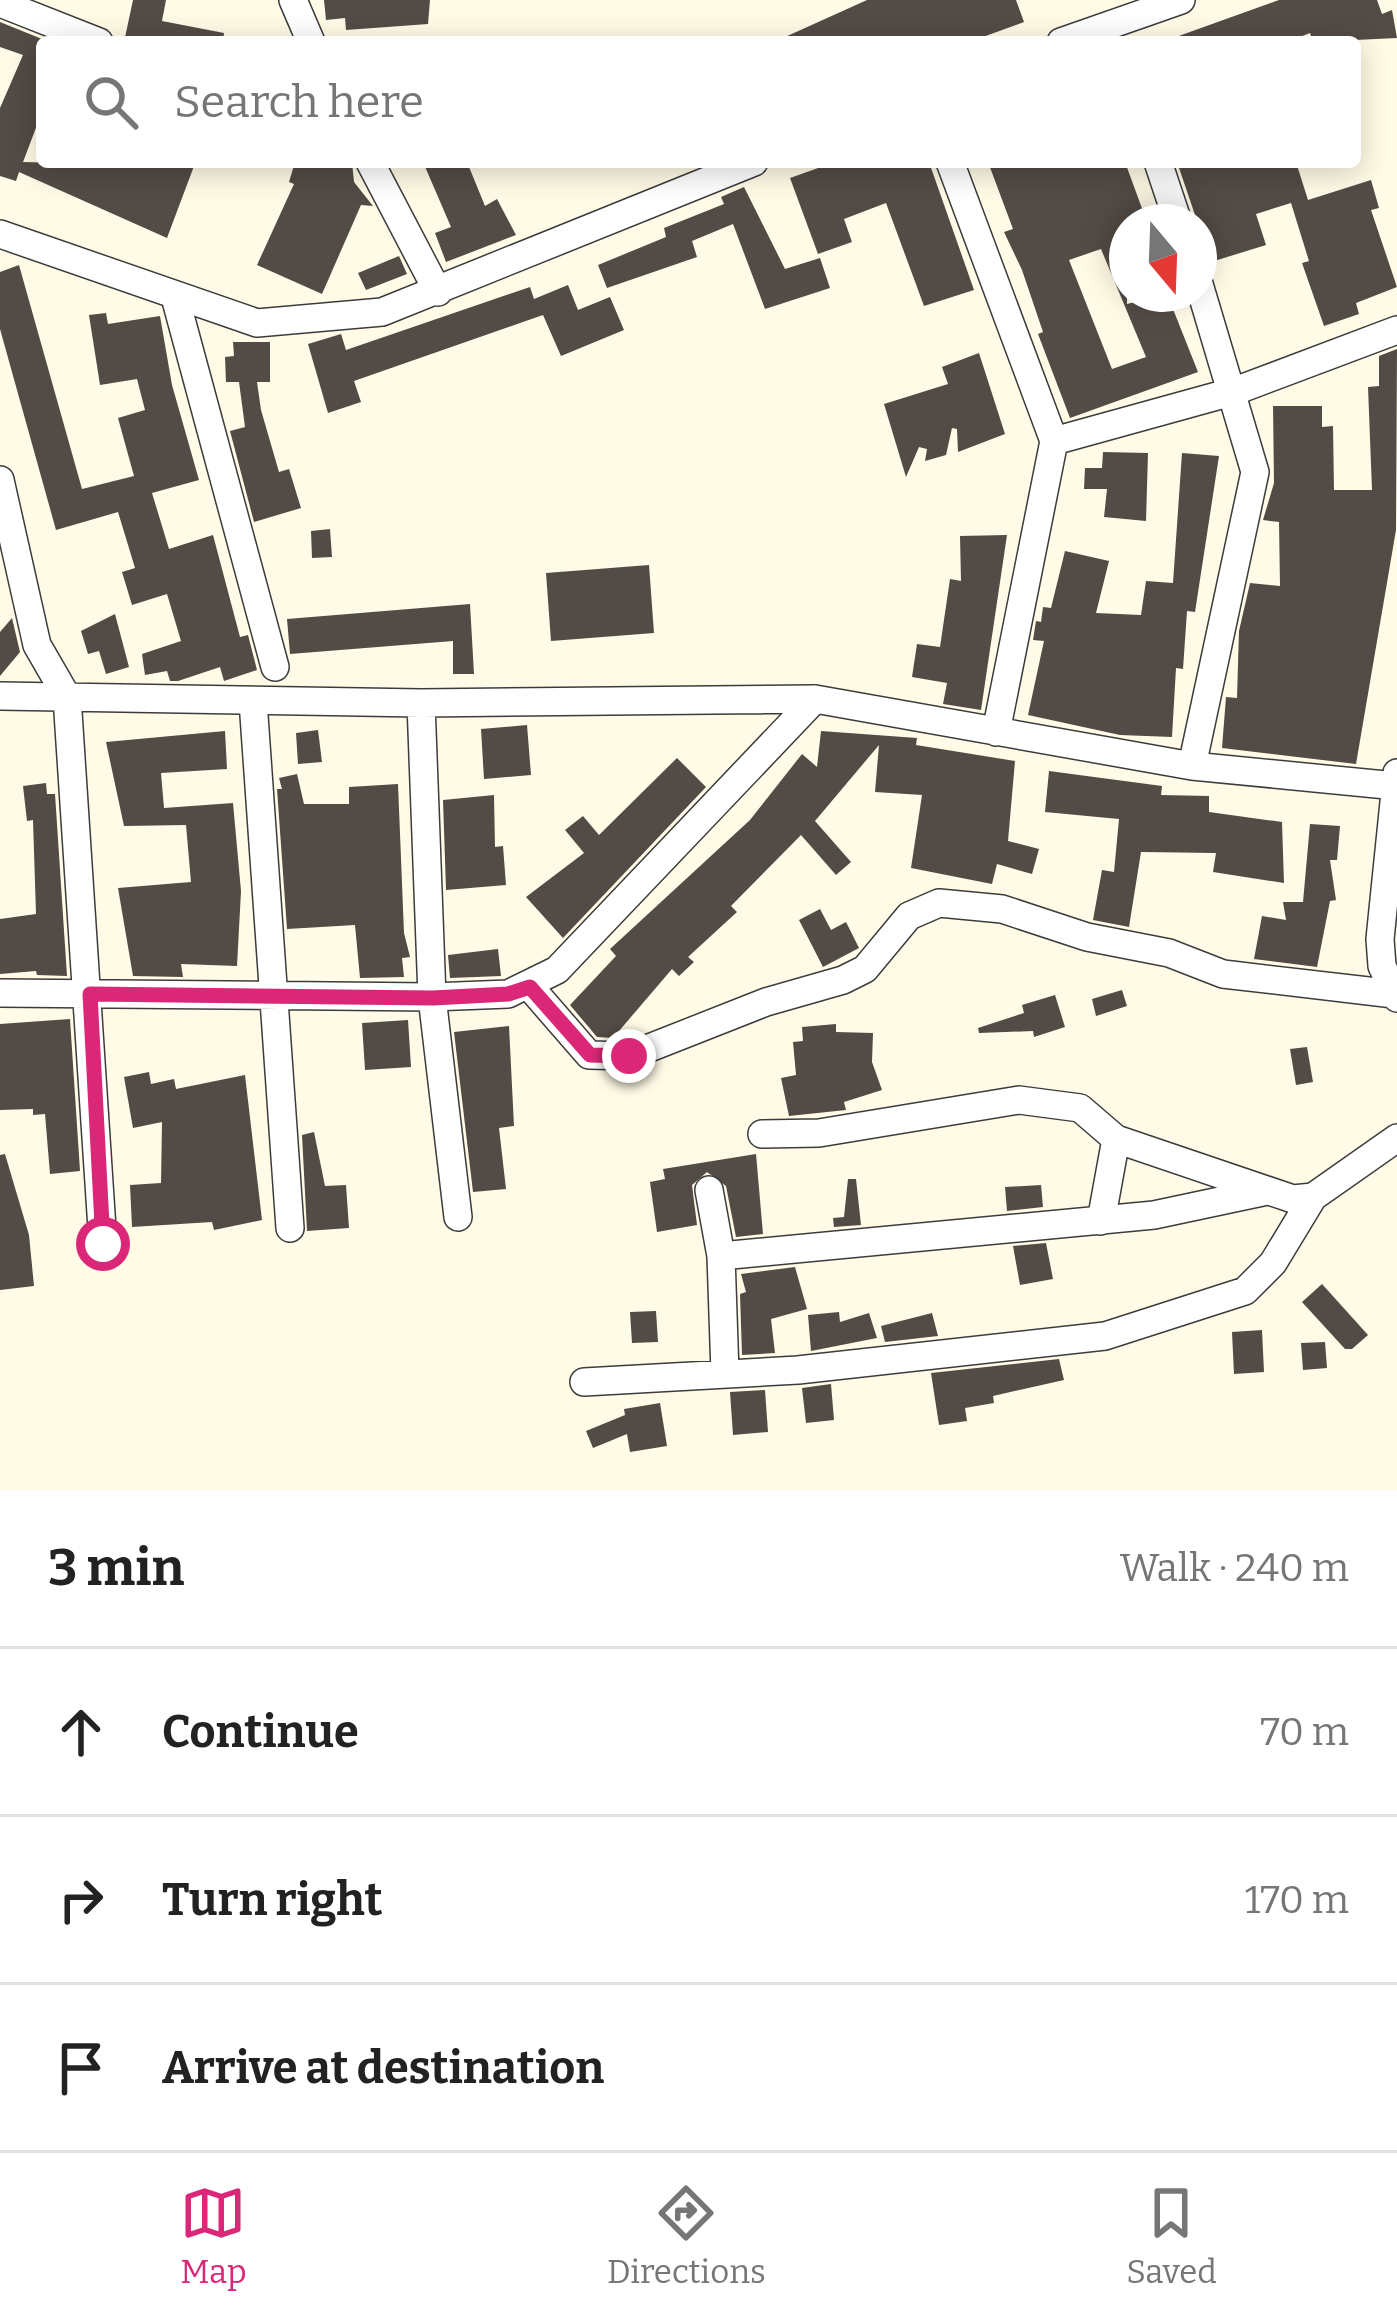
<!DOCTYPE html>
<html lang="en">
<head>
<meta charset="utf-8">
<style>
  :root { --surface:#fff; --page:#f6f6f6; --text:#222; --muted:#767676; --line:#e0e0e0; --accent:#db2777 }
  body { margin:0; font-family:Bitter,serif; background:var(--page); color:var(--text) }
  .compass { position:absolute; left:1109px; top:204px; width:108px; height:108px; border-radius:50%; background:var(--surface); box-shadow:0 6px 30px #0003; rotate:161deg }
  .stop { position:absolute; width:36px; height:36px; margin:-27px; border:9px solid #db2777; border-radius:50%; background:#fff }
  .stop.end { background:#db2777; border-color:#fff; box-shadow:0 3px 12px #0008 }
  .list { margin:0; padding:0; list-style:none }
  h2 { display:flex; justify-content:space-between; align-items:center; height:156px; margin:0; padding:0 48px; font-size:51px }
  h2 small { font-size:39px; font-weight:400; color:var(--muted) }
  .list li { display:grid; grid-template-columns:78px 1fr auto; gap:36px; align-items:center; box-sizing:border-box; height:168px; padding:0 48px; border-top:3px solid var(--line) }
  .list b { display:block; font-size:45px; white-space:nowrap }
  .list em { font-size:39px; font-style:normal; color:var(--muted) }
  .icon { flex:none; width:66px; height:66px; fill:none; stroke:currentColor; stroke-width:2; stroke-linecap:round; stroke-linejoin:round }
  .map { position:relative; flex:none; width:1397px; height:1490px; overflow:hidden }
  .search { position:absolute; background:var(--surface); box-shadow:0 6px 30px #0003; left:36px; right:36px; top:36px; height:132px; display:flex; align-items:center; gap:30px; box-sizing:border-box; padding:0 42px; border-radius:12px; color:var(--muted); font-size:45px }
  .sheet { height:660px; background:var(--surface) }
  nav { display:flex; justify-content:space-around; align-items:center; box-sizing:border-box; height:168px; border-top:3px solid var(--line); background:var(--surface); font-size:33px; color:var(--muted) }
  nav a { display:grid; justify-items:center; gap:6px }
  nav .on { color:var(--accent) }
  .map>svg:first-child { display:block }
  .building { fill:#534b45; fill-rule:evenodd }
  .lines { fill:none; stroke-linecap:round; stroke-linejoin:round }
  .minor-casing { stroke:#3c3c3c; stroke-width:30 }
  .minor { stroke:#fff; stroke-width:27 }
  .route { stroke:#db2777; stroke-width:15 }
</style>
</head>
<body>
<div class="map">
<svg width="1397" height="1490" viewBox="0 0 1397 1490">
  <rect width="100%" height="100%" fill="#fffbe6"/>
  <path class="building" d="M 133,0 L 166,0 L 162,21 L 224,33 L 223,42 L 124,42 Z
    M 324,0 L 430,0 L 428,24 L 346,30 L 345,18 L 326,20 Z
    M 867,0 L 1016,0 L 1024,22 L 969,42 L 774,42 Z
    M 1279,0 L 1377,0 L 1382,14 L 1392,10 L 1397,38 L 1313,42 L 1310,33 L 1287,42 L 1162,42 Z
    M 0,22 L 42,39 L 42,112 L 23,162 L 194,166 L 167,238 L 19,172 L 16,181 L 0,176 L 0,108 L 23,55 L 0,47 Z
    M 295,162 L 352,162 L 354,182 L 373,206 L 361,205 L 322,294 L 257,265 L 294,184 L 289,182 Z
    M 423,162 L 467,162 L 485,206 L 497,199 L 516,235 L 446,262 L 435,233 L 451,227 Z
    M 835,162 L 929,162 L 974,290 L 924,306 L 886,203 L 844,219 L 852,242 L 818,254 L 790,178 Z
    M 988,162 L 1125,162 L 1147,222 L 1127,222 L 1127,304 L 1167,294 L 1198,372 L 1070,418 L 1038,334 L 1043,332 L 1022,270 L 1004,232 L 1013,229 ZM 1101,249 L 1146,357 L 1112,369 L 1069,260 Z
    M 1177,162 L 1296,162 L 1308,200 L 1371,180 L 1379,208 L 1371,210 L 1397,287 L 1356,303 L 1359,314 L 1324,326 L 1302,263 L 1309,261 L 1291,203 L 1256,214 L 1266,245 L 1211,262 Z
    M 744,187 L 785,269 L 820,258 L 830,288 L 765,309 L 733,224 L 692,241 L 697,257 L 607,288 L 598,265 L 666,237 L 664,228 L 724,204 L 721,197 Z
    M 399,256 L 407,274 L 366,290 L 358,273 Z
    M 19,265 L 82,489 L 134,476 L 118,418 L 145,410 L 137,379 L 100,385 L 89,315 L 106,313 L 108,324 L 160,316 L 172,385 L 199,480 L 152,493 L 169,549 L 213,535 L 240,637 L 248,635 L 257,670 L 224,681 L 220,667 L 178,681 L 170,681 L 167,671 L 145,675 L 142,654 L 181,641 L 167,594 L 132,605 L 122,572 L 135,568 L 118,512 L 56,530 L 0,329 L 0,272 Z
    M 568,285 L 578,310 L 610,297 L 624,330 L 561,356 L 543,315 L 354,381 L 361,402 L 328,413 L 308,344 L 341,334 L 346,350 L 530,287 L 534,299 Z
    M 233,342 L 270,342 L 270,382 L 257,382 L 261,410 L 279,472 L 289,469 L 301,508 L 254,522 L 230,431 L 245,427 L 239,382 L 226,382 L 225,357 L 234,356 Z
    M 1397,349 L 1396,530 L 1356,764 L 1222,748 L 1226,697 L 1237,698 L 1239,631 L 1250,583 L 1280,586 L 1279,522 L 1263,520 L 1274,483 L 1273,406 L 1322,406 L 1322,427 L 1333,426 L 1334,490 L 1372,490 L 1368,387 L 1379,386 L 1379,356 Z
    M 979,353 L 1005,434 L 958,452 L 957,429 L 952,428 L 946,455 L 925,461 L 927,449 L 919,447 L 906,477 L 884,404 L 948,384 L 942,367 Z
    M 1103,452 L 1148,453 L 1146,521 L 1104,517 L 1107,489 L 1084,489 L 1085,468 L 1102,468 Z
    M 1182,453 L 1219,456 L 1195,612 L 1187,611 L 1183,669 L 1176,668 L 1172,737 L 1120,735 L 1028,715 L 1044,641 L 1033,640 L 1036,621 L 1041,622 L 1043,607 L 1051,608 L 1065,551 L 1109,561 L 1096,613 L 1141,615 L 1146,581 L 1173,583 Z
    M 330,529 L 332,557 L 312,558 L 311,531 Z
    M 1007,535 L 981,710 L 943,704 L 947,683 L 912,677 L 917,644 L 940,647 L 950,579 L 961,581 L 960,536 Z
    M 649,565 L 654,633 L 551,641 L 546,573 Z
    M 470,604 L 474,674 L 453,674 L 453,641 L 290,654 L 287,619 Z
    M 115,614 L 129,667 L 106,674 L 99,651 L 88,654 L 81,631 Z
    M 12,618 L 20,652 L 0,676 L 0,632 Z
    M 527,725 L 531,775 L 484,779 L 481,729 Z
    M 318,730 L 322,762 L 298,764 L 296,733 Z
    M 225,731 L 227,769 L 161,773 L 164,808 L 233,803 L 241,891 L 237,966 L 181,964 L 183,977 L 133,976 L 118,888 L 191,882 L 186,825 L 124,826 L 106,742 Z
    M 821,731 L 917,738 L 916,745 L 1015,761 L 1008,841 L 1039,849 L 1032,874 L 997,864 L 992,884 L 911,868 L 922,795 L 875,792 L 879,745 L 815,821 L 851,862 L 836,875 L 801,835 L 731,906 L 737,912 L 688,957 L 694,962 L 679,976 L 672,969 L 613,1038 L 597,1037 L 570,1005 L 616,956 L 610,949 L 750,820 L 802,754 L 817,767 Z
    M 677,758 L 706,787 L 563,938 L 526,897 L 584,853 L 565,830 L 583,816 L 599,835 Z
    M 1049,771 L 1162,786 L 1161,795 L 1209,796 L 1209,812 L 1282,822 L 1284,883 L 1213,872 L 1216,853 L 1141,852 L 1129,927 L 1093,920 L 1102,870 L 1114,872 L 1119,819 L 1045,812 Z
    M 297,774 L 304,804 L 349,804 L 349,787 L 398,784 L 404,933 L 410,957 L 402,958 L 404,977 L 360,978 L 355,925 L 287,929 L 277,789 L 282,789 L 279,778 Z
    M 46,783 L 47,794 L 55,794 L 67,976 L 37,975 L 36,971 L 0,974 L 0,919 L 36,914 L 33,820 L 27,821 L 23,786 Z
    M 494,795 L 495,847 L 503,846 L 506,885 L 446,890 L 443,800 Z
    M 1310,824 L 1340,826 L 1337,860 L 1330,860 L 1336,900 L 1330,901 L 1317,967 L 1254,959 L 1262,916 L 1286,920 L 1283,902 L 1303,902 Z
    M 820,909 L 831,930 L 846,922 L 859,948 L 823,967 L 799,920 Z
    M 498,949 L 501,976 L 450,978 L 448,955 Z
    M 1122,990 L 1127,1006 L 1096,1016 L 1092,999 Z
    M 1055,995 L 1065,1027 L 1034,1037 L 1033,1031 L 979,1033 L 978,1028 L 1024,1013 L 1022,1005 Z
    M 70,1019 L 80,1171 L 50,1174 L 45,1114 L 33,1115 L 33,1109 L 0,1110 L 0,1024 Z
    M 408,1020 L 411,1067 L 365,1070 L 362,1023 Z
    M 836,1024 L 836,1032 L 873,1033 L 872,1062 L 882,1090 L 844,1102 L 846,1110 L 789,1116 L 781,1078 L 796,1075 L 793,1042 L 803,1041 L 802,1027 Z
    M 509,1026 L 514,1126 L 499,1128 L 506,1189 L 473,1192 L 454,1032 Z
    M 1307,1047 L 1313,1082 L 1296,1085 L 1290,1049 Z
    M 149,1072 L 151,1084 L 174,1079 L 176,1089 L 245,1075 L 262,1220 L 214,1230 L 212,1222 L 132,1227 L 130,1185 L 161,1183 L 162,1122 L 133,1128 L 124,1077 Z
    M 314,1132 L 325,1186 L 346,1185 L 349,1228 L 307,1231 L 302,1135 Z
    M 5,1154 L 29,1235 L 34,1286 L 0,1290 L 0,1155 Z
    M 756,1154 L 763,1234 L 736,1237 L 726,1186 L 707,1172 L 692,1185 L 697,1225 L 657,1232 L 650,1182 L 665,1179 L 663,1169 Z
    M 848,1179 L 856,1179 L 861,1225 L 834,1227 L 833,1218 L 844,1217 Z
    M 1041,1185 L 1043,1207 L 1007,1211 L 1005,1187 Z
    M 1046,1243 L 1053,1279 L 1020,1285 L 1013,1246 Z
    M 795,1267 L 807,1309 L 771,1319 L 775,1353 L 742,1355 L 740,1294 L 746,1292 L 741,1274 Z
    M 1322,1284 L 1368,1335 L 1352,1349 L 1345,1349 L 1302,1302 Z
    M 656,1311 L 658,1342 L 632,1343 L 630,1312 Z
    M 839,1312 L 840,1322 L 869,1313 L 877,1338 L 811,1351 L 808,1315 Z
    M 932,1313 L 938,1336 L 885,1342 L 881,1326 Z
    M 1262,1330 L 1264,1372 L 1234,1374 L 1232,1332 Z
    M 1325,1342 L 1327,1368 L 1303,1370 L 1301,1343 Z
    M 1059,1359 L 1064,1380 L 993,1396 L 994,1403 L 965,1408 L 967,1421 L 939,1425 L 931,1373 Z
    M 831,1384 L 834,1420 L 806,1423 L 802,1388 Z
    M 765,1390 L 768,1432 L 733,1435 L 730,1392 Z
    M 660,1403 L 667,1446 L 630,1452 L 627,1434 L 593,1448 L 586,1431 L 625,1415 L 624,1409 Z"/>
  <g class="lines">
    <g class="minor-casing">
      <path id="minor" d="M 293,0 L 311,42
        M 0,3 L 99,42
        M 1061,42 L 1181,0
        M 370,162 L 438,292
        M 950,162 L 1054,441 L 1235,391 L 1397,330
        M 1158,162 L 1178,222
        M 0,234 L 257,323 L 382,312 L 754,162
        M 175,297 L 275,667
        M 0,480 L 37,645 L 67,697 L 103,1244
        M 0,696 L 421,703 L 815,699
        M 253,701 L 290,1228
        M 421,703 L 432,997 L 458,1217
        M 996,732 L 1054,441
        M 1192,766 L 1255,472 L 1199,284
        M 1397,773 L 1380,939 L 1382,966 L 1397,998
        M 530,987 L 589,1055 L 629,1056 L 766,1002 L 843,980 L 865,969 L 909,916 L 939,903 L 1002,909 L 1087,937 L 1169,953 L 1223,974 L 1394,994
        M 0,993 L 432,997 L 508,994 L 557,970 L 815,699 L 1192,766 L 1397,786
        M 762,1134 L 819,1133 L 1019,1100 L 1080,1108 L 1116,1139 L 1293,1199 L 1313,1197 L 1397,1138
        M 709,1190 L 721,1256
        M 1101,1221 L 1116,1139
        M 725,1373 L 721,1256 L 1154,1215 L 1267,1191
        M 584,1382 L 798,1370 L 1105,1336 L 1245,1291 L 1273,1263 L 1313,1197"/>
    </g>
    <use href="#minor" class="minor"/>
  </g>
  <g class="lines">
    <path class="route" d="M 103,1244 L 90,994 L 433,998 L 508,994 L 530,987 L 590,1055 L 629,1056"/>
  </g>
</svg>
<svg class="compass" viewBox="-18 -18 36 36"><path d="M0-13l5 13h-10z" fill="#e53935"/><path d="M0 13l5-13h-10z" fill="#767676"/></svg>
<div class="stop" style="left:103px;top:1244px"></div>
<div class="stop end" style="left:629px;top:1056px"></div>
<div class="search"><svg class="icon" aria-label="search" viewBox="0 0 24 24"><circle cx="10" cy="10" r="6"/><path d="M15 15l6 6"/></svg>Search here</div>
</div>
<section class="sheet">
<h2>3 min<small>Walk · 240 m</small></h2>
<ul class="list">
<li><svg class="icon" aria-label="ahead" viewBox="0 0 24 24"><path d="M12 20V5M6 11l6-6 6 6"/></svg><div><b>Continue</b></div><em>70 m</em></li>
<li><svg class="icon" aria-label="right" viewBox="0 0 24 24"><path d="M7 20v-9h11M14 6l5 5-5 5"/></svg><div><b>Turn right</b></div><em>170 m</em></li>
<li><svg class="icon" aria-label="arrive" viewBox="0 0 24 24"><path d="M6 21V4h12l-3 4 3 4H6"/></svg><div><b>Arrive at destination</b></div></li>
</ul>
</section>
<nav>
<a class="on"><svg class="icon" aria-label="map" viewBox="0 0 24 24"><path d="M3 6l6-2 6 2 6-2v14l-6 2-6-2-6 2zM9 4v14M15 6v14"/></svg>Map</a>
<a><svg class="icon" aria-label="directions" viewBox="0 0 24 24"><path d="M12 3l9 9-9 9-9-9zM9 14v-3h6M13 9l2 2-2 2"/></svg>Directions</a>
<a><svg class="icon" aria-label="saved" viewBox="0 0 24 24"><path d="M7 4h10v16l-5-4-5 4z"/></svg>Saved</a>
</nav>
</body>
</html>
